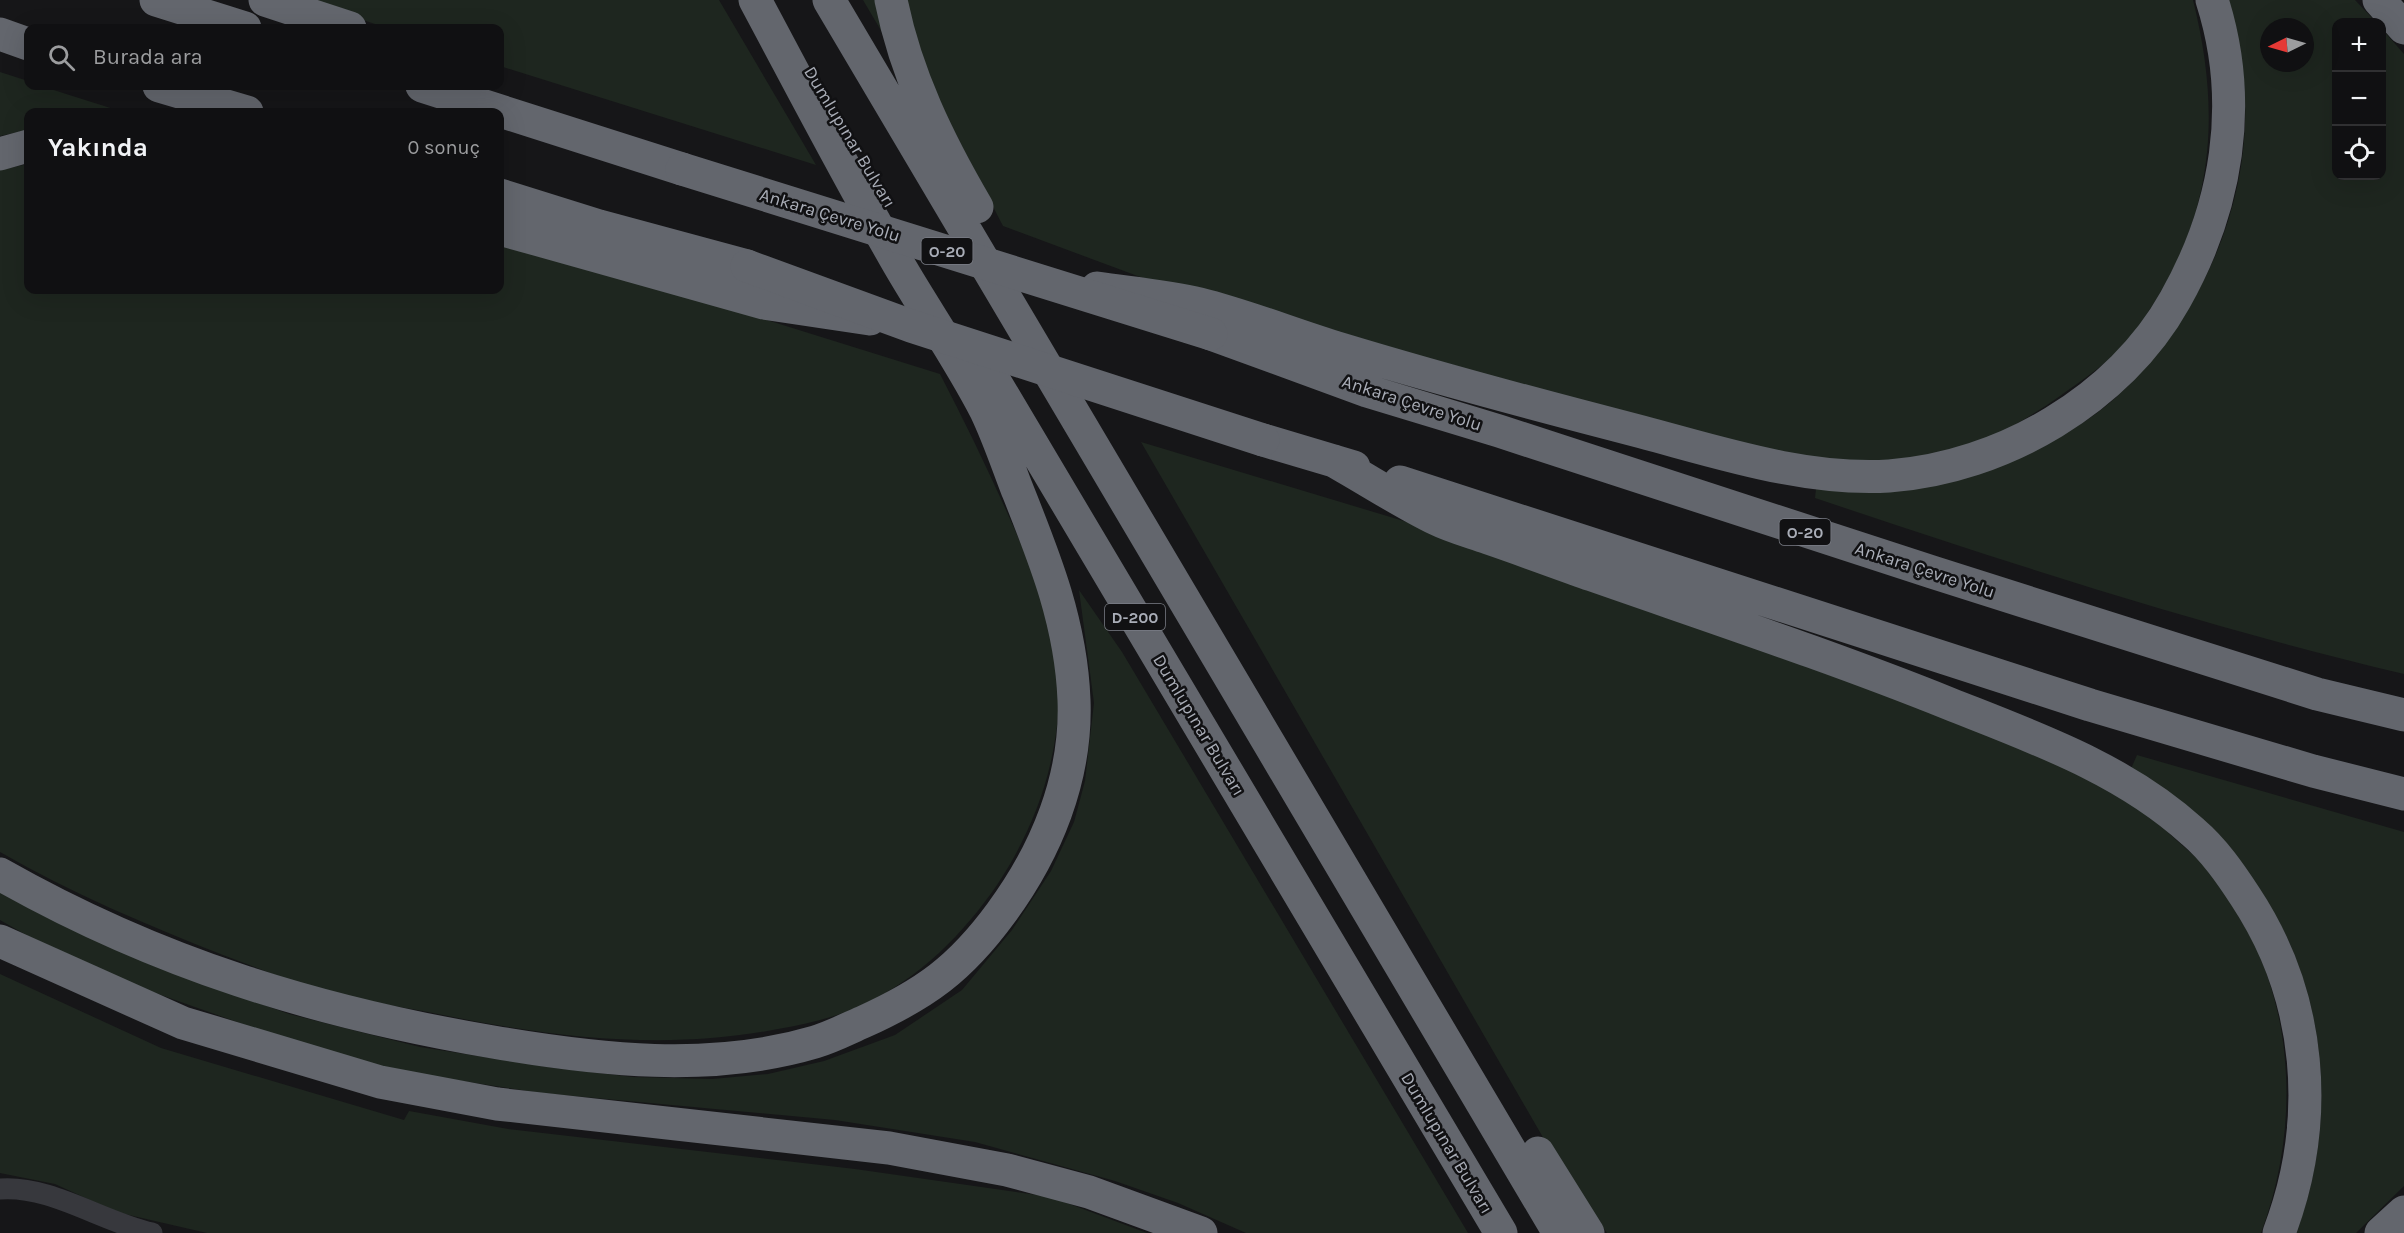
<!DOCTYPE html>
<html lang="tr">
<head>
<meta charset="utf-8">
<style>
  :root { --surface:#101012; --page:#1e1e20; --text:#f1f3f6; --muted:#9c9d9f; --line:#303032 }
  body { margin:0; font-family:Karla,sans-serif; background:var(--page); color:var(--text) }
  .controls { position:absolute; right:18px; top:18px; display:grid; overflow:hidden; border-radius:12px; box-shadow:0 6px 24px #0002 }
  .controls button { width:54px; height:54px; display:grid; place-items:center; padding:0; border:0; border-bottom:2px solid var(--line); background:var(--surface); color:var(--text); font:30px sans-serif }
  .compass { position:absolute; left:2260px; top:18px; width:54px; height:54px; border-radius:50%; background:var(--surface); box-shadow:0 6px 24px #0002; rotate:265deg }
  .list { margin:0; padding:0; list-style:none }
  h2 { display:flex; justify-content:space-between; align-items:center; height:78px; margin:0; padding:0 24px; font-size:26px }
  h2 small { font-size:20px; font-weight:400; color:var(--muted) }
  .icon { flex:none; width:33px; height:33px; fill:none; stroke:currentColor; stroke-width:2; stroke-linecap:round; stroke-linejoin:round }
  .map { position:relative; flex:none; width:2404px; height:1233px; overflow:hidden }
  .search { position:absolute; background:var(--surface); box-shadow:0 6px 24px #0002; left:24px; top:24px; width:480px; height:66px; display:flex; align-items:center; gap:15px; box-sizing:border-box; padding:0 21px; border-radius:12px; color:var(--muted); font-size:22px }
  .panel { position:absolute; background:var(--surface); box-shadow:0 6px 24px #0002; left:24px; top:108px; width:480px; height:186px; border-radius:12px }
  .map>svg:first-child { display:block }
  .green { fill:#1e261f; fill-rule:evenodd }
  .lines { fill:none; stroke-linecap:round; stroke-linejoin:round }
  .street { stroke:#37383d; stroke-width:21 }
  .highway { stroke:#63666d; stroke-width:33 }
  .highway-bridge { stroke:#63666d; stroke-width:33 }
  .labels { text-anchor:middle; stroke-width:5; stroke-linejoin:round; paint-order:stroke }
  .shield { fill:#111113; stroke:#7b7e86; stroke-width:1.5 }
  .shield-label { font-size:16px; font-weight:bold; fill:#a9adb7 }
  .street-label { font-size:18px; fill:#a9adb7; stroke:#111113 }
</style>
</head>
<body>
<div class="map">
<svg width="2404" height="1233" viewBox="0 0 2404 1233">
  <rect width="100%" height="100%" fill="#161618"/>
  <path class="green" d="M 303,0 L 719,0 L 816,165 L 500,66 L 500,28 L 387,28 Z
    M 863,0 L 877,0 L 886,39 Z
    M 902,0 L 2193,0 C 2219,104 2216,199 2160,293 C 2149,311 2136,332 2121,348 C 2103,366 2081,381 2060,396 C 2019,425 1972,451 1921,459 C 1875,467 1828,459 1782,455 L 1178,291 L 1003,226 L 915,55 Z
    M 2227,0 L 2355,0 L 2376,22 L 2336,22 L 2336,176 L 2382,176 L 2382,29 L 2404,54 L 2404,674 C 2205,627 2009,563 1815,498 L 1816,489 C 1872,477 1929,465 1985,453 C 2007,448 2035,446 2056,437 C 2095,420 2127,390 2154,357 C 2236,256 2269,126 2227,0 ZM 2269,27 L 2305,27 L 2305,63 L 2269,63 Z
    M 0,72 L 28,81 L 28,86 L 41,86 L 123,112 L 28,112 L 28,130 L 0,136 Z
    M 28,164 L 28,290 L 500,290 L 500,242 L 738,311 L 940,374 C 969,430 996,486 1021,544 C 1031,565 1046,589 1051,611 C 1072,710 1052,802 997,885 C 964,933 919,979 864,1004 C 838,1017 807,1024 778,1029 C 661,1052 544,1036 428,1012 C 396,1006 363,1001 332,993 C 295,984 259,968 223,955 C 147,925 71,893 0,852 L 0,170 Z
    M 1141,442 L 1407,522 L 2048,754 C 2077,770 2108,785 2135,803 C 2149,812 2161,826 2173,837 C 2185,848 2199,859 2209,871 C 2293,972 2306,1113 2261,1233 L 1607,1233 L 1552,1153 Z
    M 1079,590 L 1122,652 L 1468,1233 L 1246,1233 L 1178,1203 L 1115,1181 L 975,1142 L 835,1120 L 541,1093 L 402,1072 L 271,1034 L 147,990 L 28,936 L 0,920 L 0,892 L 40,914 L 171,971 L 289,1014 L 420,1047 L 555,1068 L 633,1077 L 712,1079 L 768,1074 L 824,1061 L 895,1035 L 962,990 L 1012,930 L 1051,871 L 1074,822 L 1085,781 L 1094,703 Z
    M 2137,755 L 2404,832 L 2404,1186 L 2356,1233 L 2296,1233 C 2328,1149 2330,1055 2300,970 C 2294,954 2287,934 2277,920 C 2265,904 2247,889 2232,875 C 2198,840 2164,806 2130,771 Z
    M 0,974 L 161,1048 L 404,1120 L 409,1111 L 508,1129 L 855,1169 L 1051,1197 L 1147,1233 L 207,1233 L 116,1212 L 55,1184 L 0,1173 Z"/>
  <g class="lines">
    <path class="street" d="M 0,1189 C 51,1185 102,1222 152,1233"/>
    <path class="highway" d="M 156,0 L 245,28
      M 265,0 L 350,28
      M 829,0 L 1559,1233
      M 891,0 C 906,75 939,142 977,207
      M 2379,0 L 2404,28
      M 0,34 L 28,44
      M 159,86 L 247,112
      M 422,86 L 682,169
      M 0,154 L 28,146
      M 500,195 L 599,226 L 747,266
      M 500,229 L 764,303 L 870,319
      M 1097,288 C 1131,293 1166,296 1200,304 C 1248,316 1294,335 1341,349 C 1440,379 1541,406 1642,432 C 1721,453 1806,481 1889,476 C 2002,468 2120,399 2175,300 C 2227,208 2245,103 2212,0
      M 1211,334 L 1367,391 L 1499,431 L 1932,572 L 2317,694 L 2404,715
      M 985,365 L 1501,1233
      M 1263,440 L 1354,467
      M 1334,461 C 1368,480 1401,502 1436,519 C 1452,527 1471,532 1488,538 C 1523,550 1558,563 1592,575 C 1712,617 1833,657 1950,704 C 2036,738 2124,769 2193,832 C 2214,850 2230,873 2245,896 C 2312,997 2322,1120 2279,1233
      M 1400,482 L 2090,705 L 2313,771 L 2404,794
      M 0,874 C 157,963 316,1012 493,1042 C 598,1060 711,1073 815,1042 C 832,1037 847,1029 863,1022 C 925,994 960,969 1001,913 C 1046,852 1077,778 1074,700 C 1071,623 1045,559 1017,489 C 1007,463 998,436 986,411 C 959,358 924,309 895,258 C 846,173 801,86 755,0
      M 0,941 L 183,1023 L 380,1082 L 497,1104 L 889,1148 L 1007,1170 L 1089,1192 L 1201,1233
      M 1538,1153 L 1588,1233
      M 2381,1233 L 2404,1212"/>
    <path class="highway-bridge" d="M 682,169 L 1211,334
      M 747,266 L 911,326 L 1263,440"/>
  </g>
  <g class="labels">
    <g class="shield">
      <rect x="921.5" y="238" width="51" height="26" rx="4.5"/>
      <rect x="1779.5" y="519" width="51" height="26" rx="4.5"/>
      <rect x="1105" y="604" width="60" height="26" rx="4.5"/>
    </g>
    <g class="shield-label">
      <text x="947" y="257">O-20</text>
      <text x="1805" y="538">O-20</text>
      <text x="1135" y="623">D-200</text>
    </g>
    <g class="street-label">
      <text transform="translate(850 137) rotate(59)" y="6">Dumlupınar Bulvarı</text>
      <text transform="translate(830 215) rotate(17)" y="6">Ankara Çevre Yolu</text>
      <text transform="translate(1412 403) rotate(18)" y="6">Ankara Çevre Yolu</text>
      <text transform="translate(1925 570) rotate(18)" y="6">Ankara Çevre Yolu</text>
      <text transform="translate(1199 725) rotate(59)" y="6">Dumlupınar Bulvarı</text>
      <text transform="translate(1447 1143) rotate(59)" y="6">Dumlupınar Bulvarı</text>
    </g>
  </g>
</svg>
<div class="controls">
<button>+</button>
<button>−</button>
<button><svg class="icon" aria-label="locate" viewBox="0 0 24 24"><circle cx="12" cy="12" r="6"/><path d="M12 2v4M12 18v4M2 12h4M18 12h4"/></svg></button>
</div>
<svg class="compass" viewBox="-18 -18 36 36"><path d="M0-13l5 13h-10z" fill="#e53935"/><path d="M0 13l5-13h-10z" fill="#9c9d9f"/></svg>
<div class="search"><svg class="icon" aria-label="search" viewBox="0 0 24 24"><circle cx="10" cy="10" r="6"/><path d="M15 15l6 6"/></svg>Burada ara</div>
<section class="panel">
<h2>Yakında<small>0 sonuç</small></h2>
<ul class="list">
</ul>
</section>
</div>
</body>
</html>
